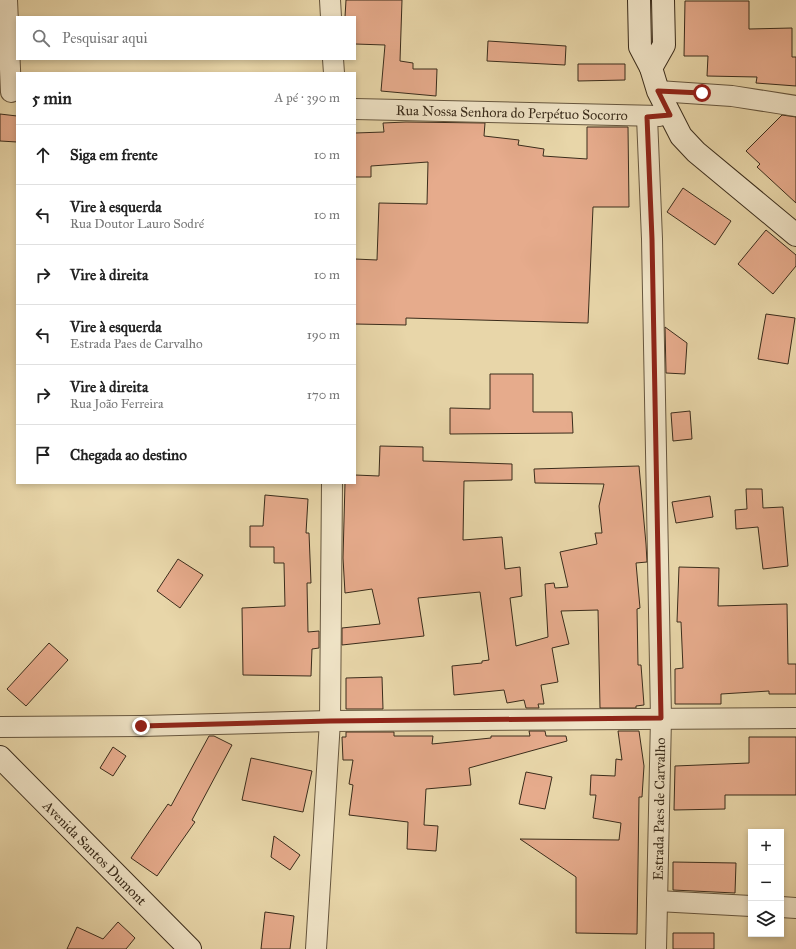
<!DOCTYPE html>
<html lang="pt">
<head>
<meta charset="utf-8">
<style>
  :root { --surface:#fff; --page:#f6f6f6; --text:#222; --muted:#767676; --line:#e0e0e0 }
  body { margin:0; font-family:"IM FELL Great Primer",serif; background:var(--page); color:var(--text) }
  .controls { position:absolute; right:12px; bottom:12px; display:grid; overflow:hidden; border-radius:0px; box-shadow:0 2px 6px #0003 }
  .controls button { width:36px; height:36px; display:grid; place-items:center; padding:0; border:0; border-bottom:1px solid var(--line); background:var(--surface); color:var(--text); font:20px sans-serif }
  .stop { position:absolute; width:12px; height:12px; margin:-9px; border:3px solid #8f2418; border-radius:50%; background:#fff }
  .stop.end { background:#8f2418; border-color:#fff; box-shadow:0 1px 4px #0008 }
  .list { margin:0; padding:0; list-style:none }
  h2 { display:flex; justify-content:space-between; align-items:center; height:52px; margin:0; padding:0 16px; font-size:17px }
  h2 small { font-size:13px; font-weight:400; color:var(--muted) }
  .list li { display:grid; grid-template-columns:26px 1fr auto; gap:12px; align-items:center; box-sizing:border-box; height:60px; padding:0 16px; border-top:1px solid var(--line) }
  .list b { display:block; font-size:15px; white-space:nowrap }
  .list p { margin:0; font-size:13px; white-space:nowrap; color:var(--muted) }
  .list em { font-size:13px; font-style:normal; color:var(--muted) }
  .icon { flex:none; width:22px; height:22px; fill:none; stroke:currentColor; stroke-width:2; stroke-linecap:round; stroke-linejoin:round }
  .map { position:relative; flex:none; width:796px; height:949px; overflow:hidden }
  .search { position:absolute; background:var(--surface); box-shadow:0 2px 6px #0003; left:16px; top:16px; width:340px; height:44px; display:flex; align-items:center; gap:10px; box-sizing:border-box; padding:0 14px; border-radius:0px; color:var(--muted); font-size:15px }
  .panel { position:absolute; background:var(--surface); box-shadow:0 2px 6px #0003; left:16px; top:72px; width:340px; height:412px; border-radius:0px }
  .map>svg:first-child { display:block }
  .building { fill:#e6ab8c; stroke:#3a2c1b }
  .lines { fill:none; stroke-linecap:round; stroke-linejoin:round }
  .street-casing { stroke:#66563e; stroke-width:22 }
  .secondary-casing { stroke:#3a2c1b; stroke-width:24 }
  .street { stroke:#f0e4c7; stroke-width:20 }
  .secondary { stroke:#f0e4c7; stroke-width:22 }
  .route { stroke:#8f2418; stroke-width:5 }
  .labels { text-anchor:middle; stroke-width:3; stroke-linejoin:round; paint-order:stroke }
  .street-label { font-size:14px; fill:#3a2c1b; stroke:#f0e4c7 }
</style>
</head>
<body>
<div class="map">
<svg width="796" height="949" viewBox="0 0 796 949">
  <rect width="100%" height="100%" fill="#e8d6a9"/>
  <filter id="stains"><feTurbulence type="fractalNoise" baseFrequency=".005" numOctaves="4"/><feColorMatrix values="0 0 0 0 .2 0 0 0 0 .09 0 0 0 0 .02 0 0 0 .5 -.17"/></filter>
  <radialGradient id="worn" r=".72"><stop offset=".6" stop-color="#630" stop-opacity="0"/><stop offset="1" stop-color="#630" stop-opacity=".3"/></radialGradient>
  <path class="building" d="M 346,0 L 402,0 L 400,61 L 413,63 L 413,69 L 437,69 L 436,96 L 381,91 L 385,45 L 355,44 L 355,17 L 345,17 Z
    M 685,1 L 749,1 L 749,29 L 792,28 L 792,57 L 796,57 L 796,86 L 756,83 L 757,77 L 707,76 L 708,56 L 684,56 Z
    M 488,41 L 566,46 L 565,65 L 487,61 Z
    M 578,64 L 625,64 L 625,80 L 578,81 Z
    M 0,114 L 17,116 L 17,142 L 0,141 Z
    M 782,115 L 796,117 L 796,203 L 757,167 L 760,164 L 746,151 Z
    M 406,122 L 485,123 L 484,136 L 519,140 L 518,145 L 544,149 L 543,156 L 587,159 L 587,127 L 628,127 L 629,207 L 593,207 L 588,323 L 406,318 L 406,325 L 355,324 L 355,259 L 377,260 L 379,203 L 427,204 L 428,162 L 371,166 L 371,177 L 355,177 L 355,133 L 384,132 L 383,123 Z
    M 683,188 L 731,221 L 715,245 L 667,212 Z
    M 766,230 L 796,255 L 796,266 L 773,294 L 738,264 Z
    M 766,314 L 795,318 L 788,364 L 758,359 Z
    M 665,327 L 687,343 L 685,374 L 666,373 Z
    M 490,374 L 533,374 L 533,412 L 572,412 L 573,433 L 450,434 L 450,408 L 490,409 Z
    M 690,411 L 692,439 L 673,441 L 671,413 Z
    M 380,446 L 423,447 L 423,461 L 512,464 L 512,480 L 464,481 L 463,540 L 502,537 L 505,569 L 520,567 L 522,596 L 510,598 L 516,646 L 548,637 L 545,584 L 554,583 L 555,588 L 568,587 L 560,552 L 597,544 L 595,533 L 602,533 L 599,506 L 604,484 L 535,483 L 534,469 L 639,466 L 646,544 L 647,562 L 636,563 L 640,608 L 637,609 L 638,665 L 641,665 L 644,705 L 636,706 L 636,708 L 600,708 L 598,610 L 561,611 L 569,644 L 552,648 L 558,682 L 541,685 L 544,704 L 538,704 L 539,708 L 526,708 L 524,700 L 507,703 L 504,690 L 454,695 L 452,666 L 482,663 L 482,661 L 489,660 L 480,592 L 418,598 L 424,636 L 342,645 L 342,628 L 380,624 L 372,589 L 345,593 L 343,558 L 345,483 L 355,483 L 355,475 L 379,476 Z
    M 746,489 L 762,489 L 763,508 L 783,507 L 788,566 L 763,569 L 758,527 L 736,529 L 735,510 L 747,509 Z
    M 265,495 L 308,499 L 306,533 L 309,533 L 311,583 L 307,583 L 308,632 L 319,631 L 319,648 L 312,649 L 311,676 L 243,675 L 242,608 L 285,606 L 284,563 L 274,563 L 274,547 L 250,547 L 250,526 L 263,526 Z
    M 710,496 L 713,517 L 676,523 L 672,502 Z
    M 178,559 L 203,575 L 180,608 L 157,591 Z
    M 679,567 L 719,568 L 718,606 L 787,604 L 788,664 L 796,664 L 796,694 L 769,694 L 769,691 L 721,694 L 721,704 L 675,704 L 675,669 L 683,668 L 681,622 L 677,622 Z
    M 49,643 L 68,660 L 26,706 L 7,689 Z
    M 382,677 L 383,709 L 346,709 L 346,678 Z
    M 529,731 L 545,731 L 546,736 L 566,736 L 567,741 L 469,768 L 471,785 L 426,789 L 424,825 L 438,826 L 436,851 L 407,849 L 408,822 L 349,815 L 353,785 L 349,784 L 353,760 L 343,760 L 342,737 L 346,737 L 346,732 L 394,732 L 394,736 L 433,736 L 432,744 L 491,738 L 491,736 L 530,736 Z
    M 618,731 L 639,731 L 644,766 L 642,797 L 639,797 L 637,934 L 576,933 L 576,877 L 520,839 L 619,840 L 621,823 L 593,818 L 596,795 L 590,795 L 591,775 L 615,776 L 616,759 L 622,760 Z
    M 209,736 L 214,736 L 232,745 L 192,820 L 195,822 L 157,876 L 131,858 L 168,804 L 171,806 Z
    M 749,737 L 796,737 L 796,795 L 725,795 L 725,809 L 674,810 L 675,766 L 749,763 Z
    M 113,747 L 126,756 L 113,776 L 100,768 Z
    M 251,758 L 312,771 L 303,812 L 242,800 Z
    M 526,772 L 552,777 L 545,809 L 519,804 Z
    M 274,836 L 300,855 L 290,870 L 271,857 Z
    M 673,862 L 736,863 L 735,893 L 673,890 Z
    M 265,912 L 294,916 L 290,949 L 261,949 Z
    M 118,922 L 135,938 L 126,949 L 67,949 L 77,927 L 103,939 Z
    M 673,933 L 714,933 L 714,949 L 673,949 Z"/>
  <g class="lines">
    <g class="street-casing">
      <g id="street">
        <path d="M 7,0 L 11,92"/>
        <path d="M 330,0 L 331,17"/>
        <path d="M 333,59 L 334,73"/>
        <path d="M 658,91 L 732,96 L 796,106"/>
        <path id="s1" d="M 355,109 L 660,116"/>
        <path d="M 647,117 L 652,239 L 661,718 L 656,949"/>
        <path d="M 0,727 L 141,726 L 330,721 L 796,718"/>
        <path d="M 657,901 L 751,906"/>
        <path d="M 781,907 L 796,908"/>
        <path d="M 316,949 L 330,721 L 332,483"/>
      </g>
    </g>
    <g class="secondary-casing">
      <g id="secondary">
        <path d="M 639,0 L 640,47 L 651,68 L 658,91 L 681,136 L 696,152 L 796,235"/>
        <path d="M 651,68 L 664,45 L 663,0"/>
        <path id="s2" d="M 0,757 L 190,949"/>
      </g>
    </g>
    <use href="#street" class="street"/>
    <use href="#secondary" class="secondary"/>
  </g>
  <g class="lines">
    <path class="route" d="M 141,726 L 330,721 L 661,718 L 652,239 L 647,117 L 670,115 L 658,91 L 702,93"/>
  </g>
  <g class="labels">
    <g class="street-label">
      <text dy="5" stroke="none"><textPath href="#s1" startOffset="157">Rua Nossa Senhora do Perpétuo Socorro</textPath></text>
      <text transform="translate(659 809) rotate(-89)" y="5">Estrada Paes de Carvalho</text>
      <text dy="5" stroke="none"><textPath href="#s2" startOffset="135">Avenida Santos Dumont</textPath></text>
    </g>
  </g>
  <rect width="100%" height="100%" filter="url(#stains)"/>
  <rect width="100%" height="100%" fill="url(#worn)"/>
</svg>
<div class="controls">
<button>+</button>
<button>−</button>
<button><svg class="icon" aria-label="layers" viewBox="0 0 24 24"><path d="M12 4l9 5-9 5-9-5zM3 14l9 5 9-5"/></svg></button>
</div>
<div class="stop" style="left:702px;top:93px"></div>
<div class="stop end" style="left:141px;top:726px"></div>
<div class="search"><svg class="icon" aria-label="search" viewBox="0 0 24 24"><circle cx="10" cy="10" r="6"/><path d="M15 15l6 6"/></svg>Pesquisar aqui</div>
<section class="panel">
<h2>5 min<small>A pé · 390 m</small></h2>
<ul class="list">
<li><svg class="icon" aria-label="ahead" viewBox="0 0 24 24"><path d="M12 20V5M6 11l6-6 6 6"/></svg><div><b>Siga em frente</b></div><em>10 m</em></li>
<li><svg class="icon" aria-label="left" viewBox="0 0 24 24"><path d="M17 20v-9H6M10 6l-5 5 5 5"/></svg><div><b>Vire à esquerda</b><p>Rua Doutor Lauro Sodré</p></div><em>10 m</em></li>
<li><svg class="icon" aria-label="right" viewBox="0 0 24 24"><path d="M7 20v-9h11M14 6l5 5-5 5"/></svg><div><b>Vire à direita</b></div><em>10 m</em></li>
<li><svg class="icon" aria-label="left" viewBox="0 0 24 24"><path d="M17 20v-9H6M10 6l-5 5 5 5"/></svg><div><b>Vire à esquerda</b><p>Estrada Paes de Carvalho</p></div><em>190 m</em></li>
<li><svg class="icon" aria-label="right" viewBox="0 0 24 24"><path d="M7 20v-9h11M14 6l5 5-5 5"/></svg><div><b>Vire à direita</b><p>Rua João Ferreira</p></div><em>170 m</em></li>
<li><svg class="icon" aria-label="arrive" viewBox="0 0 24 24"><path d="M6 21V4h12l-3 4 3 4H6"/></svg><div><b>Chegada ao destino</b></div></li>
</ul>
</section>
</div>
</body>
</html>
